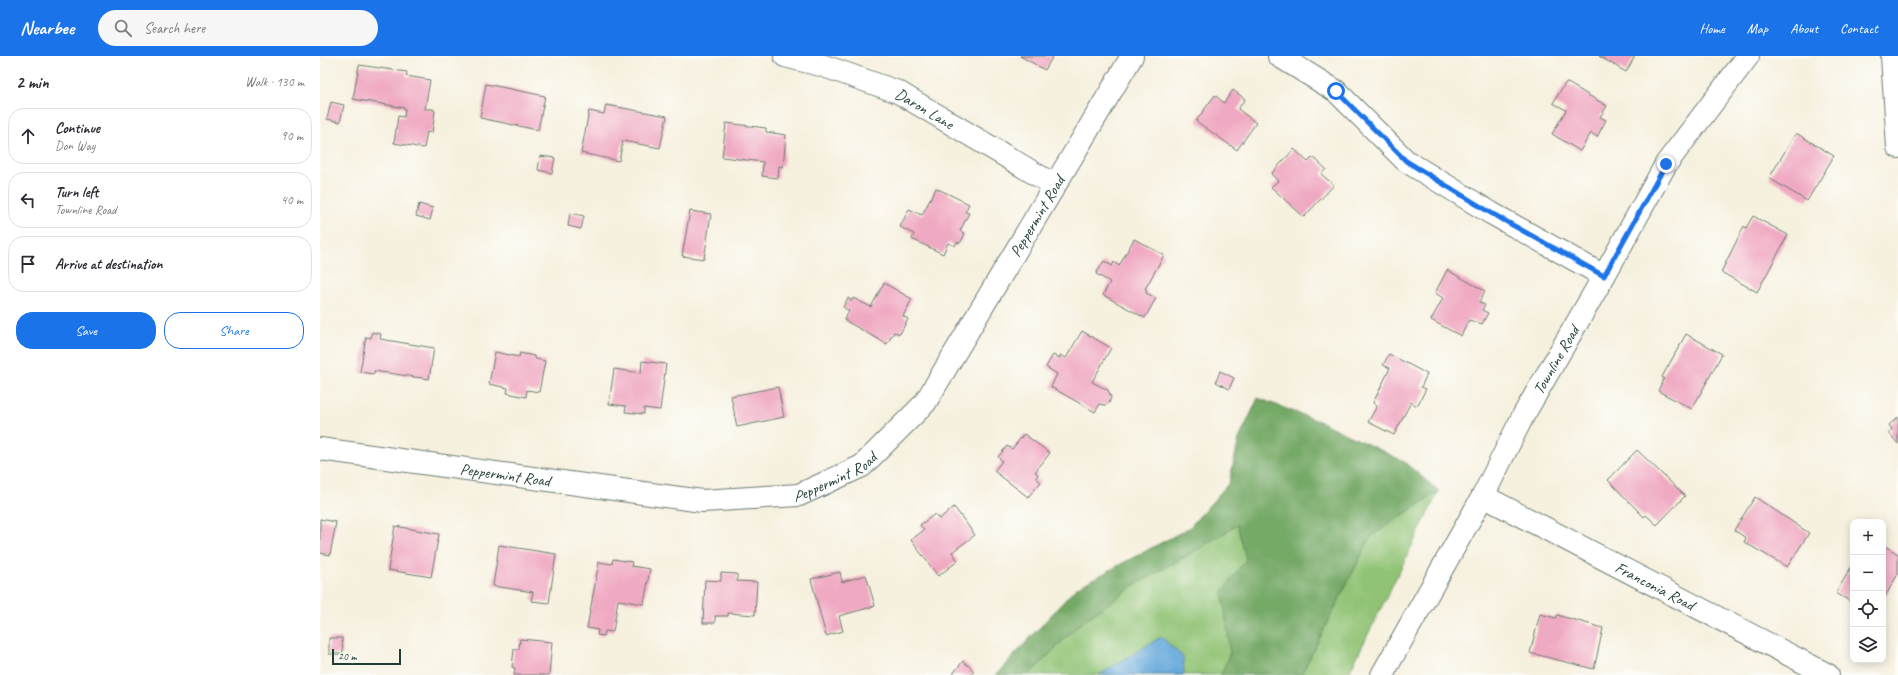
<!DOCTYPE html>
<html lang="en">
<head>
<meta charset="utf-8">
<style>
  :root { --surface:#fff; --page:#f7f7f7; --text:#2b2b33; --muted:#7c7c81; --line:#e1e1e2; --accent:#1a73e8 }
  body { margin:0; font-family:Caveat,sans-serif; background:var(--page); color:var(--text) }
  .controls { position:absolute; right:12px; bottom:12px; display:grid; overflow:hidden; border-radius:8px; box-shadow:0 2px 10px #0003 }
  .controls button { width:36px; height:36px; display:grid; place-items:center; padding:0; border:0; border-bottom:1px solid var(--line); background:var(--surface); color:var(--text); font:20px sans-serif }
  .scale { position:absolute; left:12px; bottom:10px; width:69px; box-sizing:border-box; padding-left:4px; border:2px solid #1f3d34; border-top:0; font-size:11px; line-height:14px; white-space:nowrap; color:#1f3d34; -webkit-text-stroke:3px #fdfcf7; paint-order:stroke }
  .stop { position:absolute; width:12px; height:12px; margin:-9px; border:3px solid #1a73e8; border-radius:50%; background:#fff }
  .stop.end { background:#1a73e8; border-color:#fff; box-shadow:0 1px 4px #0008 }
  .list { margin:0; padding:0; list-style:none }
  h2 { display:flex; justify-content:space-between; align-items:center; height:52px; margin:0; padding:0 16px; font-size:17px }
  h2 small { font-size:13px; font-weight:400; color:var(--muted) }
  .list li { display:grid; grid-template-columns:26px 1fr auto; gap:12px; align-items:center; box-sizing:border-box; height:56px; margin:0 8px 8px; padding:0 8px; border:1px solid var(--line); border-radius:16px }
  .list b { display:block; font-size:15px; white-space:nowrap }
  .list p { margin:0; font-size:13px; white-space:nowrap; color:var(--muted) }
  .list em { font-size:13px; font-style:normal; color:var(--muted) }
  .actions { display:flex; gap:8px; padding:12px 16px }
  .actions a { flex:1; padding:9px 0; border:1px solid var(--accent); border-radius:16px; text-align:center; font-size:14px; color:var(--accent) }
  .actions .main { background:var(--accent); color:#fff }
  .icon { flex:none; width:22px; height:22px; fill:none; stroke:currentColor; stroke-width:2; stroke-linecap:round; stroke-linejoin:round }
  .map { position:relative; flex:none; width:1578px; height:619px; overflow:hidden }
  header { display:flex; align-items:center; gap:24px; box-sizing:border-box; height:56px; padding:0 20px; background:var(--accent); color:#fff }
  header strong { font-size:19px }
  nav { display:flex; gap:22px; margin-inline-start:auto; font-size:14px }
  .search { width:280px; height:36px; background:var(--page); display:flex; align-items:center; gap:10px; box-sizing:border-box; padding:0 14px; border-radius:22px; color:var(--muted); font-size:15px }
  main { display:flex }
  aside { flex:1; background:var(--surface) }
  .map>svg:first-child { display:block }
  .green { fill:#90c374; stroke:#588054 }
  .forest { fill:#74a966; stroke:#4a734d }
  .water { fill:#68aadc; stroke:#447488 }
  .building { fill:#f0a9c2 }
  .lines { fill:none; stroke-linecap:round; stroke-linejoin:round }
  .minor-casing { stroke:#6a7c70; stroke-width:24 }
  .major-casing { stroke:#6a7c70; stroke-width:24 }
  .minor { stroke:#fff; stroke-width:22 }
  .major { stroke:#fff; stroke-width:22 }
  .route { stroke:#1a73e8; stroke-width:5 }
  .labels { text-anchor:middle; stroke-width:4; stroke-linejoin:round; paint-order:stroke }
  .street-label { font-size:16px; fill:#1f3d34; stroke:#fdfcf7 }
</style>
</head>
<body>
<header>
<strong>Nearbee</strong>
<div class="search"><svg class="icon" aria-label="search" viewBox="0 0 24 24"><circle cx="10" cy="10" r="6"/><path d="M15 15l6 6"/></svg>Search here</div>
<nav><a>Home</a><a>Map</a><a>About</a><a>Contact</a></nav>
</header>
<main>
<aside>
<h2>2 min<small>Walk · 130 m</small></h2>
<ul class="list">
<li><svg class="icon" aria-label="ahead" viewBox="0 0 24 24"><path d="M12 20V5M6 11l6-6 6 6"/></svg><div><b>Continue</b><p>Don Way</p></div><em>90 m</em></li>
<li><svg class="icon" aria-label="left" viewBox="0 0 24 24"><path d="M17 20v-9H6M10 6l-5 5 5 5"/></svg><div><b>Turn left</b><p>Townline Road</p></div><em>40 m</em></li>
<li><svg class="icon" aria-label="arrive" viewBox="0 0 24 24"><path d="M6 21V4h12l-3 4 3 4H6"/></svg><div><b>Arrive at destination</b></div></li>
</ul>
<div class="actions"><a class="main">Save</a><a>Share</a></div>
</aside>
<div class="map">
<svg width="1578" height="619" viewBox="0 0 1578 619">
  <rect width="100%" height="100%" fill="#fdfcf7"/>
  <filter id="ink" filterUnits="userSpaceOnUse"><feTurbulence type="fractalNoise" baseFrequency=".025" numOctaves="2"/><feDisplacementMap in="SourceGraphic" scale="8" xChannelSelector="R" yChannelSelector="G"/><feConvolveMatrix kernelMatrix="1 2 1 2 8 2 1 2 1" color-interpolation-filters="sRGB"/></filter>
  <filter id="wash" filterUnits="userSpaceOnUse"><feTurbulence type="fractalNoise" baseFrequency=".012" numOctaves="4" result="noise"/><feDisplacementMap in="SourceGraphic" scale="16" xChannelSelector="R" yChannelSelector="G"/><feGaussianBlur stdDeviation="0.9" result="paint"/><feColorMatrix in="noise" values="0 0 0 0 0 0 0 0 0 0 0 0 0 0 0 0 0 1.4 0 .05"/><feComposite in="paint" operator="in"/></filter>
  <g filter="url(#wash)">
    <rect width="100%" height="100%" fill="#f6f0de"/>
    <path class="green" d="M 1119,435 L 1028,619 L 981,619 L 1051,480 Z
      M 918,468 L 926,503 L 903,536 L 910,597 L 901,619 L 709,619 L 758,569 L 816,528 L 870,498 Z"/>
    <path class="forest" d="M 938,342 L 1001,366 L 1083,405 L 1119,435 L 1051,480 L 981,619 L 901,619 L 910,597 L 903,536 L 926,503 L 917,469 L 870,498 L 816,528 L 758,569 L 709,619 L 676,619 L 756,532 L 869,472 L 909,427 L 919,383 Z"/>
    <path class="water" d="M 841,581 L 863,601 L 864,619 L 779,619 Z"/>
    <g id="blocks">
      <path class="building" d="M 700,0 L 733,0 L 725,14 Z
        M 1279,0 L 1315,0 L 1306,16 Z
        M 39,9 L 87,16 L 86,20 L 110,24 L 105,53 L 113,53 L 115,55 L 112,77 L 107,76 L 104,92 L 74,87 L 78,60 L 84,61 L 85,52 L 33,43 Z
        M 1246,26 L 1287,50 L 1280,61 L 1286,64 L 1277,81 L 1271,77 L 1260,95 L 1232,78 L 1246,54 L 1233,47 Z
        M 166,28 L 225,40 L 218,74 L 160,62 Z
        M 913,34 L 925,43 L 918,53 L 936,67 L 917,94 L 876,65 L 895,39 L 904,47 Z
        M 11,46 L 24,49 L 20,66 L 7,63 Z
        M 286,49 L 347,60 L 340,92 L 303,85 L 299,105 L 261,97 L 269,55 L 284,58 Z
        M 406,67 L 446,72 L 446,76 L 466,79 L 463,111 L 459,110 L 458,122 L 442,120 L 443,106 L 402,101 Z
        M 1476,77 L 1514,100 L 1487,145 L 1449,122 Z
        M 974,93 L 988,106 L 993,101 L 1006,113 L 1001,118 L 1014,129 L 984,161 L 951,131 L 958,125 L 951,118 Z
        M 220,100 L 235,102 L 232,117 L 218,114 Z
        M 616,132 L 649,148 L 645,156 L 649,157 L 640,175 L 645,178 L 640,187 L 637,186 L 635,190 L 628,187 L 623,198 L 592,183 L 594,178 L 580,171 L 589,153 L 602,159 Z
        M 99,148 L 113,152 L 110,164 L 96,160 Z
        M 370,155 L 391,158 L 384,203 L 362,200 Z
        M 250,157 L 264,160 L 261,173 L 248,170 Z
        M 1433,160 L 1468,179 L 1437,236 L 1401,216 L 1424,170 L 1426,172 Z
        M 814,183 L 844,199 L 825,233 L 827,234 L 826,237 L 836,242 L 825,262 L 783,239 L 790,226 L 776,218 L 784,205 L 792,210 L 794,206 L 799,210 Z
        M 1127,214 L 1165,235 L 1159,246 L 1165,249 L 1162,254 L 1168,257 L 1162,268 L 1149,264 L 1141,280 L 1111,264 L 1123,242 L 1115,237 Z
        M 564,227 L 592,243 L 583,260 L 588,263 L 580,278 L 574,276 L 567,288 L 524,264 L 529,255 L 523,251 L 528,242 L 532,245 L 533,242 L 551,251 Z
        M 762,275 L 791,292 L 772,326 L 788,334 L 791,341 L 789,347 L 785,349 L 780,348 L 775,356 L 731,331 L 737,318 L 726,311 L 733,299 L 740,302 L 740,299 L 746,302 Z
        M 52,276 L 61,278 L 60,283 L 114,292 L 109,323 L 54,315 L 54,318 L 40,316 L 46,281 L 51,282 Z
        M 1366,278 L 1402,298 L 1372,353 L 1338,335 L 1344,322 L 1342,321 Z
        M 175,296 L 199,301 L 200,297 L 214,300 L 216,303 L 225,305 L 219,336 L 207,334 L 206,341 L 187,337 L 188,332 L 169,328 Z
        M 1069,298 L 1107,318 L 1101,331 L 1106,333 L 1097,350 L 1091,346 L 1074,379 L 1048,366 L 1057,350 L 1053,347 L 1070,312 L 1063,309 Z
        M 322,305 L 346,308 L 340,354 L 324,352 L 324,358 L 305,356 L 306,350 L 289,348 L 294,313 L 321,317 Z
        M 900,315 L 914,322 L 909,333 L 896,326 Z
        M 458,331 L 464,361 L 417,371 L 411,340 Z
        M 1578,361 L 1578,388 L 1569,377 L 1572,373 L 1569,369 Z
        M 704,378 L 730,397 L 715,416 L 718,418 L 716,422 L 721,426 L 708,441 L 674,415 L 682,405 L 678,401 L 687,390 L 692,393 Z
        M 1317,394 L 1365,440 L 1337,469 L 1326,459 L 1324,461 L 1288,424 Z
        M 1435,441 L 1489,477 L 1467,511 L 1424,486 L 1426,482 L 1414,474 Z
        M 634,451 L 655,479 L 632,496 L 638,505 L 618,520 L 591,484 L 604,474 L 600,469 L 615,458 L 619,463 Z
        M 0,463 L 16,466 L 10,499 L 0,497 Z
        M 75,470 L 119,478 L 111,521 L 68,514 Z
        M 179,489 L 236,498 L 229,547 L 211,545 L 213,536 L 173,530 Z
        M 1563,489 L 1578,498 L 1578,518 L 1563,544 Z
        M 293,503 L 312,506 L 311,510 L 330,513 L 324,548 L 298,544 L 293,576 L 285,575 L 284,580 L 277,579 L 278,574 L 267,572 L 279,506 L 292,508 Z
        M 1533,508 L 1533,547 L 1516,537 Z
        M 520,516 L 522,526 L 546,519 L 555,550 L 519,560 L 523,575 L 506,580 L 491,523 Z
        M 401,517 L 417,518 L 417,525 L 437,526 L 435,559 L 408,557 L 408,560 L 395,560 L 395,567 L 383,567 L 385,524 L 401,525 Z
        M 1220,558 L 1236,562 L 1237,559 L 1283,572 L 1274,613 L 1210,597 Z
        M 9,582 L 22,582 L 23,598 L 9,598 Z
        M 200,583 L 232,586 L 229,619 L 194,619 L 195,612 L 192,611 L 194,593 L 199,593 Z
        M 643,605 L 654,615 L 651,619 L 632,619 Z"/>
    </g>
  </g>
  <g filter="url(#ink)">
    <use href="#blocks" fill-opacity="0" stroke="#6a7c70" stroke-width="1"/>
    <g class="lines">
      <g class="minor-casing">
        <g id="minor">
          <path id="s1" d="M 465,0 L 504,10 L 578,36 L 734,129"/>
          <path d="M 959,0 L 1016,35 L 1086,105 L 1171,157 L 1284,220"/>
          <path d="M 1572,0 L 1578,91"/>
          <path id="s2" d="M 0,393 L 382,445 L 479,439 L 542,410 L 605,347 L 812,0"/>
          <path id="s3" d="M 1163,440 L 1508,619"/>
        </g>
      </g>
      <g class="major-casing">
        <g id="major">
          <path id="s4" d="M 1062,619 L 1163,440 L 1203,360 L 1284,220 L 1346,108 L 1428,0"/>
        </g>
      </g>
      <use href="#minor" class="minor"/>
      <use href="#major" class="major"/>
    </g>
  </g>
  <g class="lines" filter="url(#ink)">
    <path class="route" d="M 1016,35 L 1086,105 L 1171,157 L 1284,220 L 1346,108"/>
  </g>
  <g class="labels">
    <g class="street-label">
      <text dy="6" stroke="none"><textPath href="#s1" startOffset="150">Daron Lane</textPath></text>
      <text dy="6" stroke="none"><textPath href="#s2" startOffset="859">Peppermint Road</textPath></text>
      <text dy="6" stroke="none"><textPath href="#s4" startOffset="360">Townline Road</textPath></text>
      <text dy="6" stroke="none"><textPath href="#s2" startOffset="523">Peppermint Road</textPath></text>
      <text dy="6" stroke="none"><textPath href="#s2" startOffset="187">Peppermint Road</textPath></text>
      <text dy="6" stroke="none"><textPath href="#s3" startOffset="194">Franconia Road</textPath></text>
    </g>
  </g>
</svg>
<div class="controls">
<button>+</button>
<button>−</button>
<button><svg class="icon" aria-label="locate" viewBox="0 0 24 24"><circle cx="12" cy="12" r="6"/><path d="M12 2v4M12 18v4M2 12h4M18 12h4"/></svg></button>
<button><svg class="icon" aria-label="layers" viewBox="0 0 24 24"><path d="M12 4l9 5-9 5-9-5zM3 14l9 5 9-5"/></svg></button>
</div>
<div class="scale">20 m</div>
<div class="stop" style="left:1016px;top:35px"></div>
<div class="stop end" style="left:1346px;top:108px"></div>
</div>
</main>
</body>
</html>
